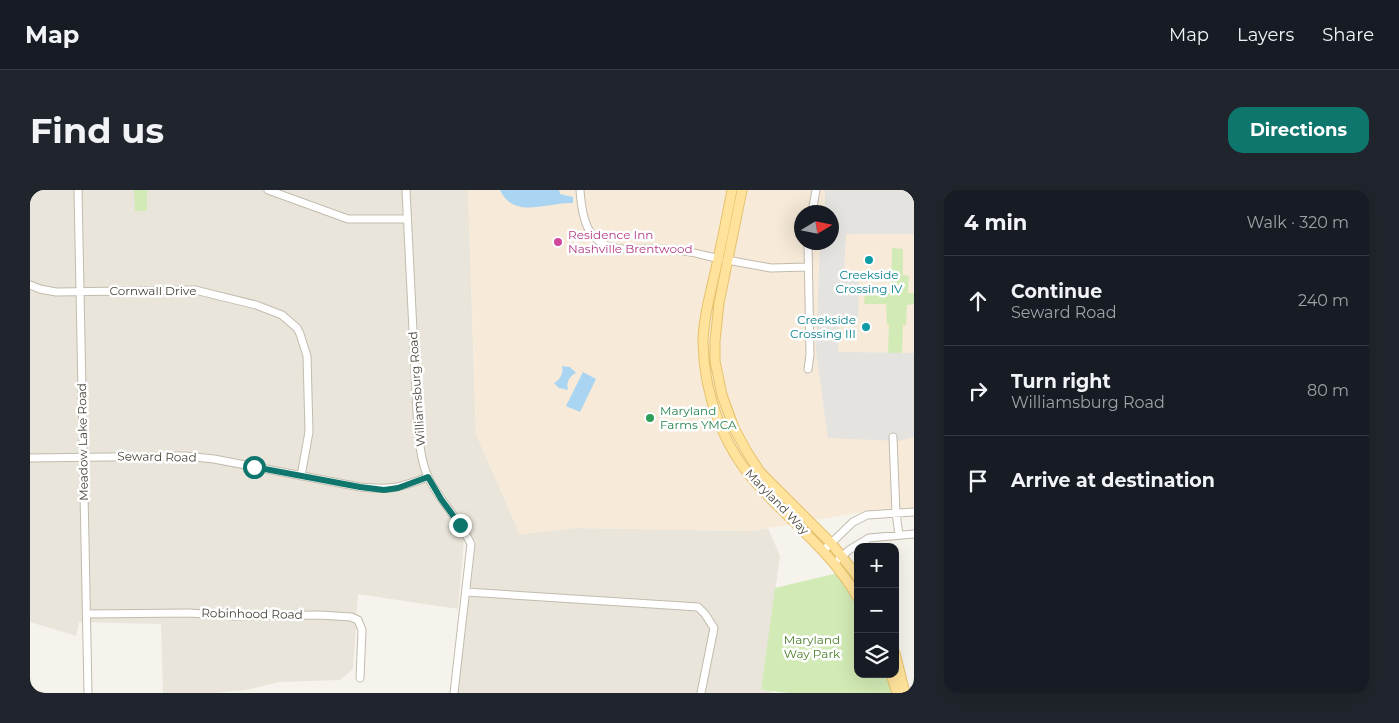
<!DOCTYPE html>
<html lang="en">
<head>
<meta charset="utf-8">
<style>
  :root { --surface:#171b24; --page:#20242c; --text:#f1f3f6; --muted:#9ea1a6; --line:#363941; --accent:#0f766e }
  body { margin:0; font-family:Montserrat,sans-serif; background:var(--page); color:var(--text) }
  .controls { position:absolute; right:15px; bottom:15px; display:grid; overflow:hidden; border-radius:10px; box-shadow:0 5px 20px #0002 }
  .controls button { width:45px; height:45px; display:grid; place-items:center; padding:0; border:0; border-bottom:1px solid var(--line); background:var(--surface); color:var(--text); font:25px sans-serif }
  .compass { position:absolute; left:764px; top:15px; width:45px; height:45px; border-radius:50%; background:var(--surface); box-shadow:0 5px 20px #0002; rotate:80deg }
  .stop { position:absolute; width:15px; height:15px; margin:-11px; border:4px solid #0f766e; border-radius:50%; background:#fff }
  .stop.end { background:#0f766e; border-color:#fff; box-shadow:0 1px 5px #0008 }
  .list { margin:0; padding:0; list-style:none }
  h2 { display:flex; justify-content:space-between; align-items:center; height:65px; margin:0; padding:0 20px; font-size:21px }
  h2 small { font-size:16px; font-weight:400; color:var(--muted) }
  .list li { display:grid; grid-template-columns:32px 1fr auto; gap:15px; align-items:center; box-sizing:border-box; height:90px; padding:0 20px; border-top:1px solid var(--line) }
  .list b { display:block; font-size:19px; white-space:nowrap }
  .list p { margin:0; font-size:16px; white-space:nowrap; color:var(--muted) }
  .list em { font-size:16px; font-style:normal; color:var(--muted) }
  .icon { flex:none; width:28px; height:28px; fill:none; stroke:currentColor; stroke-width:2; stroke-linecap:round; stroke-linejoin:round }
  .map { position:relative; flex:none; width:884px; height:503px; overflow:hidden; border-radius:15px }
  header { display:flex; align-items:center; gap:30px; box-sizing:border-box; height:70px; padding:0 25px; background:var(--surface); border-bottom:1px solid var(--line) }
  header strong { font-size:24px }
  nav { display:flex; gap:28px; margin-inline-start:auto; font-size:18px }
  .intro { display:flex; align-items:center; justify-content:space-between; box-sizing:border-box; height:120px; padding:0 30px }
  h1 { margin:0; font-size:35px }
  .button { padding:12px 22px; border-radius:15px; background:var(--accent); color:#fff; font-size:18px; font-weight:700 }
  main { display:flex; gap:30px; padding:0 30px }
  aside { flex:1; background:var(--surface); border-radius:15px; box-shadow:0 5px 20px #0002 }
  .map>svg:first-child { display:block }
  .residential { fill:#eae5da }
  .commercial { fill:#f7ead8; fill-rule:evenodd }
  .green { fill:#d2eab5 }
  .parking { fill:#e5e3e0 }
  .water { fill:#a9d4f2 }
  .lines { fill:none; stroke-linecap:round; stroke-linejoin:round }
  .minor-casing { stroke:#c2bbae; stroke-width:9 }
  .major-casing { stroke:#e6c16a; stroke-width:11 }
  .minor { stroke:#fff; stroke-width:7 }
  .major { stroke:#ffe39c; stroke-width:9 }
  .route { stroke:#0f766e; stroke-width:6 }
  .hotel-dot { fill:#d1479c; stroke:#fff; stroke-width:2 }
  .culture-dot { fill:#0f9aa8; stroke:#fff; stroke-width:2 }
  .leisure-dot { fill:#2e9e5b; stroke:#fff; stroke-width:2 }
  .labels { text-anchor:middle; stroke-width:5; stroke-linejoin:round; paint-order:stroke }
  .hotel-label { font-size:12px; fill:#b23c85; stroke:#fff; text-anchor:start }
  .culture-label { font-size:12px; fill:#0d838f; stroke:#fff }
  .street-label { font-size:12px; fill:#4b4439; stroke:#fff }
  .leisure-label { font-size:12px; fill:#27864d; stroke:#fff; text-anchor:start }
  .park-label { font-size:12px; fill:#4a7f2a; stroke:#fff }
</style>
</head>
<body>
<header>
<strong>Map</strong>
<nav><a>Map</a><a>Layers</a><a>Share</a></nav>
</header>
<div class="intro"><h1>Find us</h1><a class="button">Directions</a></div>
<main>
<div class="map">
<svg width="884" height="503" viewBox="0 0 884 503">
  <rect width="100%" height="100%" fill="#f6f3ec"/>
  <path class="residential" d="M 0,0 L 438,0 L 446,244 L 490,344 L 545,338 L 720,341 L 738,338 L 750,366 L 731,500 L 742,501 L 742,503 L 428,503 L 446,350 L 434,351 L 428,419 L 328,404 L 323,479 L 310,490 L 249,492 L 215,500 L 184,503 L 133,503 L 131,434 L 49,432 L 46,446 L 0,432 Z"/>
  <path class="commercial" d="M 438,0 L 884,0 L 884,318 L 839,321 L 720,341 L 545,338 L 490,344 L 446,244 ZM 772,22 L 802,22 L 802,52 L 772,52 Z"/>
  <path class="green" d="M 104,0 L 117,0 L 117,21 L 105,21 Z
    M 862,58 L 873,59 L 873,85 L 879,86 L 878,103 L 884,103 L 884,114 L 877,115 L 876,135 L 873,135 L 872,164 L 858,164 L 859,135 L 857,134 L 856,114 L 834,114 L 835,103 L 861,103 Z
    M 808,383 L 828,411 L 828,484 L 858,484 L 862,503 L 759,503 L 731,500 L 745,398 Z"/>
  <path class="parking" d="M 795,0 L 884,0 L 884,44 L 816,44 L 814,86 L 829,87 L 828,130 L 809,129 L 808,162 L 884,163 L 884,247 L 869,251 L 798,248 L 786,162 L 790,53 L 802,52 L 802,22 L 795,22 Z"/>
  <path class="water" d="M 470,0 L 529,0 L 530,4 L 543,7 L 543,13 C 516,12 484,30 470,0 Z
    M 532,176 L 540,177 L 546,183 C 539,186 536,193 538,200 L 529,198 L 524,193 C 530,190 534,183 532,176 Z
    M 553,182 L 566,189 L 550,222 L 536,216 Z"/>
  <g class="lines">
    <g class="minor-casing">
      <path id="minor" d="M 48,0 L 58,503
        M 238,0 L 318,29 L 377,29
        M 376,0 L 388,241 C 390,258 392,276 400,291 C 412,313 430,331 441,354 L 424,503
        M 550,0 C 552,29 557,56 592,59 C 605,60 618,58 631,59 C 651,59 670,64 689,69
        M 782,22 L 786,0
        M 778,52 L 780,165 L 778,179
        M 697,70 L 741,78 L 778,77
        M 0,95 L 10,99 L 26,102 L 165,100 L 226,115 L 252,125 L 267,138 L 270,144 L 277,166 L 279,242 L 271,286
        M 863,247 L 866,323 L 869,345
        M 0,268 L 155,266 L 184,269 L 330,297 C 361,300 369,298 398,287
        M 794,360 L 823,332 L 837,325 L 884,322
        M 809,369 L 819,360 L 839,348 L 884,344
        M 436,402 L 668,417 L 675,424 L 684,438 L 671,503
        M 57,424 L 159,423 L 205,426 L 290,425 L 321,427 L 328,430 L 332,440 L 330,488"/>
    </g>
    <g class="major-casing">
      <path id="major" d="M 702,0 C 697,26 692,52 686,78 C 681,102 673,128 673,153 C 674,204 693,257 728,295 C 762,333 803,363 828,408
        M 712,0 L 689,113 L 685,151 L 685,171 L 692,205 L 704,238 L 717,262 L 730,282 L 801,353 L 828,387
        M 865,463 L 875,503
        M 861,484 L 867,503"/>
    </g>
    <use href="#minor" class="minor"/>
    <use href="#major" class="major"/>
  </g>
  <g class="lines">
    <path class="route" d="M 224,277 L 330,297 L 354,300 L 368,298 L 398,287 L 411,309 L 430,335"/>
  </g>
  <circle class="hotel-dot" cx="528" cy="52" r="5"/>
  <g class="culture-dot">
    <circle cx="839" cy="70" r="5"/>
    <circle cx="836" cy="137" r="5"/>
  </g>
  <circle class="leisure-dot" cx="620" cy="228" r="5"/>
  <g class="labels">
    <g class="hotel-label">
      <text x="538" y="49">Residence Inn<tspan x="538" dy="14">Nashville Brentwood</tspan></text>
    </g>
    <g class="culture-label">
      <text x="839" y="89">Creekside<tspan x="839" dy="14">Crossing IV</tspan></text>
      <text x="826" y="134" text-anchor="end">Creekside<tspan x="826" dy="14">Crossing III</tspan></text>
    </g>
    <g class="street-label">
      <text x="123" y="105">Cornwall Drive</text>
      <text transform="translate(387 199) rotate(-94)" y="4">Williamsburg Road</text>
      <text transform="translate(53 252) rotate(-91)" y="4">Meadow Lake Road</text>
      <text transform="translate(127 267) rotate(1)" y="4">Seward Road</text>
      <text transform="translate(747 312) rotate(46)" y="4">Maryland Way</text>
      <text transform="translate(222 424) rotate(1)" y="4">Robinhood Road</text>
    </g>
    <g class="leisure-label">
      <text x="630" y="225">Maryland<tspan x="630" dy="14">Farms YMCA</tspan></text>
    </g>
    <g class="park-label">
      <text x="782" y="454">Maryland<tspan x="782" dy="14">Way Park</tspan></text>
    </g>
  </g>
</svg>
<div class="controls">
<button>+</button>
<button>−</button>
<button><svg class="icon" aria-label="layers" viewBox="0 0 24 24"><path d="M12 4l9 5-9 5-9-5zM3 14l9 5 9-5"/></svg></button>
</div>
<svg class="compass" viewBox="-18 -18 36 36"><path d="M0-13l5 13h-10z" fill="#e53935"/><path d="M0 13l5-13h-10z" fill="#9ea1a6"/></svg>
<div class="stop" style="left:224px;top:277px"></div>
<div class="stop end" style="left:430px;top:335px"></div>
</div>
<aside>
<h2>4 min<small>Walk · 320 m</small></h2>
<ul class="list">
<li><svg class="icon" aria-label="ahead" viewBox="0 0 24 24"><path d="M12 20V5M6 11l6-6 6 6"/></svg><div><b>Continue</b><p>Seward Road</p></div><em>240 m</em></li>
<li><svg class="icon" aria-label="right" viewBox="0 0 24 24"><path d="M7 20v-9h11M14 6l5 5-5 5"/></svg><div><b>Turn right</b><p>Williamsburg Road</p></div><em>80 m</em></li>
<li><svg class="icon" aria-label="arrive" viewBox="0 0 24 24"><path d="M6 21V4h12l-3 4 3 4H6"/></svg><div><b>Arrive at destination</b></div></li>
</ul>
</aside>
</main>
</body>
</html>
